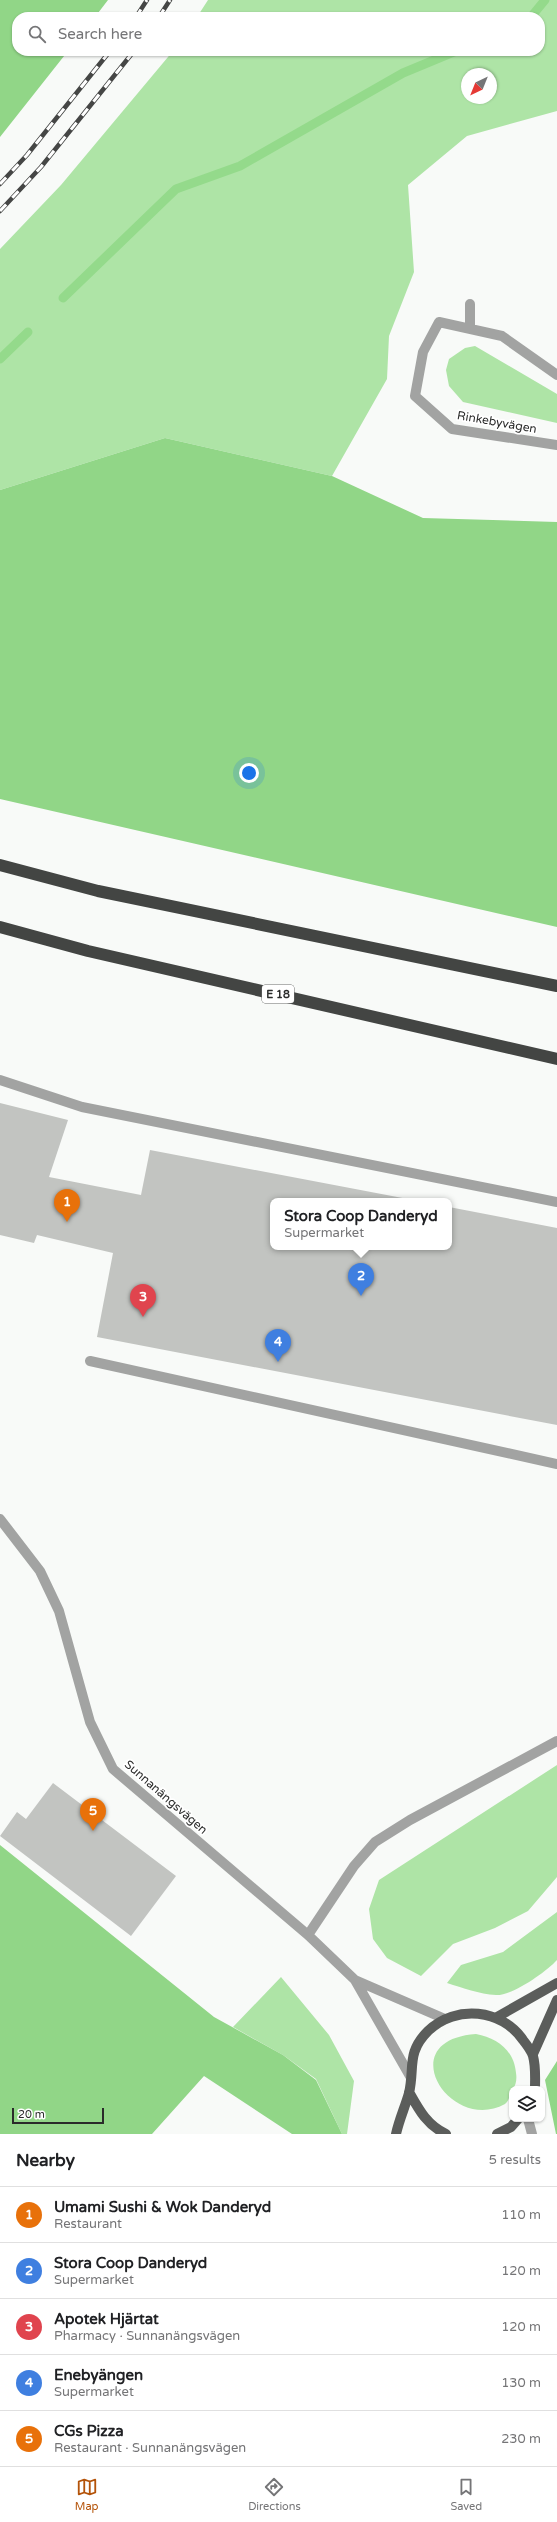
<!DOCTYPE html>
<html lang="en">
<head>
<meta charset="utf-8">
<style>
  :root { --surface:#fff; --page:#f2f2f2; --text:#202124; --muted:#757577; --line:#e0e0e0; --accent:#b45309 }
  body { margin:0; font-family:"Varela Round",sans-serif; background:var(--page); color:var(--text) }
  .controls { position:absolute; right:12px; bottom:12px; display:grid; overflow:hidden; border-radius:8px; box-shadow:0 1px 3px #0004 }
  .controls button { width:36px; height:36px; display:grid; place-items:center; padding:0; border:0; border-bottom:1px solid var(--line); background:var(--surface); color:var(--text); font:20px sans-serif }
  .compass { position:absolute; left:461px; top:68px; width:36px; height:36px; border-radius:50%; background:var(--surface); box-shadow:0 1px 3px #0004; rotate:223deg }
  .scale { position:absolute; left:12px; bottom:10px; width:92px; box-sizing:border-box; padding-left:4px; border:2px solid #2a2b2a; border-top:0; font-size:11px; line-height:14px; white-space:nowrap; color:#2a2b2a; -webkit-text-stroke:3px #fff; paint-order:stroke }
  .you { position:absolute; left:249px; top:773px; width:14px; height:14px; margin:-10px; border:3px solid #fff; border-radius:50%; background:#1a73e8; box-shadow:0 0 0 6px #1a73e833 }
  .badge { display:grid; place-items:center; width:26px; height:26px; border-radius:50%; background:var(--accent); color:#fff; font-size:13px; font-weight:700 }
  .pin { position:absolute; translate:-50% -33px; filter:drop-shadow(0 1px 2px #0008) }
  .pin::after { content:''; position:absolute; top:21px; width:14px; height:12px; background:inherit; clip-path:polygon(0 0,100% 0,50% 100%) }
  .popup { position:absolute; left:270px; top:1198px; width:182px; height:52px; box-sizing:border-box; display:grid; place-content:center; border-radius:8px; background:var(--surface); filter:drop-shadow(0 1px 3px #0005); font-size:13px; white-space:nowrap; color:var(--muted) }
  .popup b { font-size:15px; color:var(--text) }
  .popup::after { content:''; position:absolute; left:50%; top:100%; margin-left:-8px; border:8px solid transparent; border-top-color:var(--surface) }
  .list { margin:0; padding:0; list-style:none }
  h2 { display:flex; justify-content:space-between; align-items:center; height:52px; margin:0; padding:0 16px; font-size:17px }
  h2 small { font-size:13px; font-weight:400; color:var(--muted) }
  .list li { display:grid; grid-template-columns:26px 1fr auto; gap:12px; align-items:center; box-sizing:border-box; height:56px; padding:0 16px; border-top:1px solid var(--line) }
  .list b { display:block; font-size:15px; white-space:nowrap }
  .list p { margin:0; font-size:13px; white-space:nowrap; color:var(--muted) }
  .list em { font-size:13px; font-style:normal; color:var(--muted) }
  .icon { flex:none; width:22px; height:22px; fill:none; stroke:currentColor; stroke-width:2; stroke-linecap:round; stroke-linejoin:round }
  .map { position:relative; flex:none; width:557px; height:2134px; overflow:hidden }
  .search { position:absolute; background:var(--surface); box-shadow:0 1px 3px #0004; left:12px; right:12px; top:12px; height:44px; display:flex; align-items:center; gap:10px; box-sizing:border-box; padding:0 14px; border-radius:16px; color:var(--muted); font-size:15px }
  .sheet { height:332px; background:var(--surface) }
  nav { display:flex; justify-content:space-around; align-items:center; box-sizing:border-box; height:56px; border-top:1px solid var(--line); background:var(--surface); font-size:11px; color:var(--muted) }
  nav a { display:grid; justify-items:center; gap:2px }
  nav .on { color:var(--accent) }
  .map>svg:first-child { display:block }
  .green { fill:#aee4a6; fill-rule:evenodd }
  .forest { fill:#91d687 }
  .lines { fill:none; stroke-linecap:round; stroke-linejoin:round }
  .stream { stroke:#94da8b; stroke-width:9 }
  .building { fill:#c2c4c1 }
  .minor { stroke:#a2a3a2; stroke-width:10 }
  .major { stroke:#5b5d5b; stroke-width:10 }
  .highway { stroke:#434543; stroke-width:12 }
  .rail-casing { stroke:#454645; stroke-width:4.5 }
  .rail { stroke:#fff; stroke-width:3; stroke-dasharray:9; stroke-linecap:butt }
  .labels { text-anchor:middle; stroke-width:3.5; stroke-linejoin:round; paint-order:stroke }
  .shield { fill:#fff; stroke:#6a6b6a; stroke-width:1 }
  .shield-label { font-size:11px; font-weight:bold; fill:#2a2b2a }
  .street-label { font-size:12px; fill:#2a2b2a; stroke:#fff }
</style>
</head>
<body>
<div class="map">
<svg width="557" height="2134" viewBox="0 0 557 2134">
  <rect width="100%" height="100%" fill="#f8faf8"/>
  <path class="green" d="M 208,0 L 557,0 L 557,111 L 467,136 L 408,185 L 414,272 L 389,336 L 387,379 L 332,476 L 165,438 L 0,490 L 0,249 L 61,185 L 173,51 L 540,51 L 540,17 L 197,17 ZM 467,74 L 491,74 L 491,98 L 467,98 Z
    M 475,346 L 557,394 L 557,423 L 463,402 L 449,386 L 446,370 L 449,359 L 465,348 Z
    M 557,1765 L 557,1877 L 528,1911 L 495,1928 L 453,1944 L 421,1976 L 387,1958 L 373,1939 L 369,1909 L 379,1880 Z
    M 557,1912 L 557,1960 C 546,1972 512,1996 496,1995 C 479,1994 463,1988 447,1983 L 461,1965 L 503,1952 Z
    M 281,1977 L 329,2035 L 354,2081 L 347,2134 L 342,2134 L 316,2079 L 283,2055 L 233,2027 Z
    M 476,2034 C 497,2038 514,2050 516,2073 C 517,2079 516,2085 513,2089 C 510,2092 510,2100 505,2104 C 450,2134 391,2040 476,2034 Z"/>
  <path class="forest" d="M 0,0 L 108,0 L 95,17 L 17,17 L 17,51 L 68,51 L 0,137 Z
    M 165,438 L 332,476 L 423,518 L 557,522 L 557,927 L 0,799 L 0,490 Z
    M 0,1845 L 214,2017 L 283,2055 L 316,2080 L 342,2134 L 292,2134 L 204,2076 L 152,2134 L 0,2134 Z
    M 557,2061 L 557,2134 L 556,2134 L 545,2080 Z"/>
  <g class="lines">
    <path class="stream" d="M 531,17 L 545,0
      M 63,298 L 176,189 L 240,166 L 403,73 L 456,51
      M 0,359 L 28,332"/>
  </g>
  <path class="building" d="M 0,1103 L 68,1120 L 49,1177 L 141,1195 L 150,1150 L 413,1200 L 273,1201 L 273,1247 L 449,1247 L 449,1207 L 557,1228 L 557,1425 L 97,1337 L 113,1253 L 37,1235 L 34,1243 L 0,1235 Z
    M 53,1783 L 176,1876 L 131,1936 L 0,1836 L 17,1812 L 26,1819 Z"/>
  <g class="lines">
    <path class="minor" d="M 470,329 L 470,304
      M 557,375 L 502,336 L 439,322 L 423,352 L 415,396 L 452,429 L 557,445
      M 0,1080 L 82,1107 L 557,1202
      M 90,1361 L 557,1464
      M 0,1519 L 40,1571 L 59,1611 L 90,1722 L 113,1769 L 308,1935 L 355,1980 L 410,2076
      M 308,1935 L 354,1866 L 375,1842 L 410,1820 L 557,1741
      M 355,1980 L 445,2019
      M 528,2119 L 532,2134"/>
    <path class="major" d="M 497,2017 L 557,1983
      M 533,2054 L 557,2000
      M 409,2092 C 419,2110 427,2125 446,2134
      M 396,2134 C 399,2120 405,2107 409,2093 C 415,2068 406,2053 428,2031 C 456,2004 502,2009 523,2040 C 527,2045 531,2050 533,2056 C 536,2067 535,2078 535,2089
      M 497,2134 L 511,2127 L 518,2119"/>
    <path class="highway" d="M 0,865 L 98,891 L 557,986
      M 0,927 L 88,951 L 557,1059"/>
    <g class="rail-casing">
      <path id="rail" d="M 136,17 L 147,0
        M 159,17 L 170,0
        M 0,184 L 27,155 L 110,51
        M 0,211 L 41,167 L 134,51"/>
    </g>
    <use href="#rail" class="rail"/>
  </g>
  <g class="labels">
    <rect class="shield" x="262" y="985" width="32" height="18" rx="3"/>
    <g class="shield-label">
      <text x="278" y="998">E 18</text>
    </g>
    <g class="street-label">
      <text transform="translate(497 422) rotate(10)" y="4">Rinkebyvägen</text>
      <text transform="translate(166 1797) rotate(41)" y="4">Sunnanängsvägen</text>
    </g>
  </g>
</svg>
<div class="controls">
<button><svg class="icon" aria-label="layers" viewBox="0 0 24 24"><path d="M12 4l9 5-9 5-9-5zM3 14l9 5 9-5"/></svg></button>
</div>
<svg class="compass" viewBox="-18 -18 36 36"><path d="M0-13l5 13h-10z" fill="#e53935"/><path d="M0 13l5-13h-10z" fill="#757577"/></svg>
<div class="scale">20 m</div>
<div class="you"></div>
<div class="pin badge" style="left:67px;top:1222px;background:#e8710a">1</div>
<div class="pin badge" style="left:361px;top:1296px;background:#3f7fe0">2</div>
<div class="popup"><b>Stora Coop Danderyd</b>Supermarket</div>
<div class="pin badge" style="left:143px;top:1317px;background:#e0444e">3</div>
<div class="pin badge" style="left:278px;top:1362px;background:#3f7fe0">4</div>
<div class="pin badge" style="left:93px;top:1831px;background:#e8710a">5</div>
<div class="search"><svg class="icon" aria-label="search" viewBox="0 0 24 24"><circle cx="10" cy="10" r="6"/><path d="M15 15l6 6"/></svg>Search here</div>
</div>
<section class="sheet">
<h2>Nearby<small>5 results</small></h2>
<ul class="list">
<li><span class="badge" style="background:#e8710a">1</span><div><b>Umami Sushi &amp; Wok Danderyd</b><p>Restaurant</p></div><em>110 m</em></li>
<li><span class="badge" style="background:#3f7fe0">2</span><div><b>Stora Coop Danderyd</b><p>Supermarket</p></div><em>120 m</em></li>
<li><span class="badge" style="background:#e0444e">3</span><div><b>Apotek Hjärtat</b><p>Pharmacy · Sunnanängsvägen</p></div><em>120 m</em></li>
<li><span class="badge" style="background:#3f7fe0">4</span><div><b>Enebyängen</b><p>Supermarket</p></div><em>130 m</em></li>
<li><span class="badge" style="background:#e8710a">5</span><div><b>CGs Pizza</b><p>Restaurant · Sunnanängsvägen</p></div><em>230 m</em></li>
</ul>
</section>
<nav>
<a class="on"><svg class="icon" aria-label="map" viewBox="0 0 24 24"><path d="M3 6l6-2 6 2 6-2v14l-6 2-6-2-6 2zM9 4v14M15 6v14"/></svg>Map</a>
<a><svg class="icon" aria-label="directions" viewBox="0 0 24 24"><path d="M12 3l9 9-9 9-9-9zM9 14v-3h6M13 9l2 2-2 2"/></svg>Directions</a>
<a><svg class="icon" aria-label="saved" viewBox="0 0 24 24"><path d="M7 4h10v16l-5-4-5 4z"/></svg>Saved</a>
</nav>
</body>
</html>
